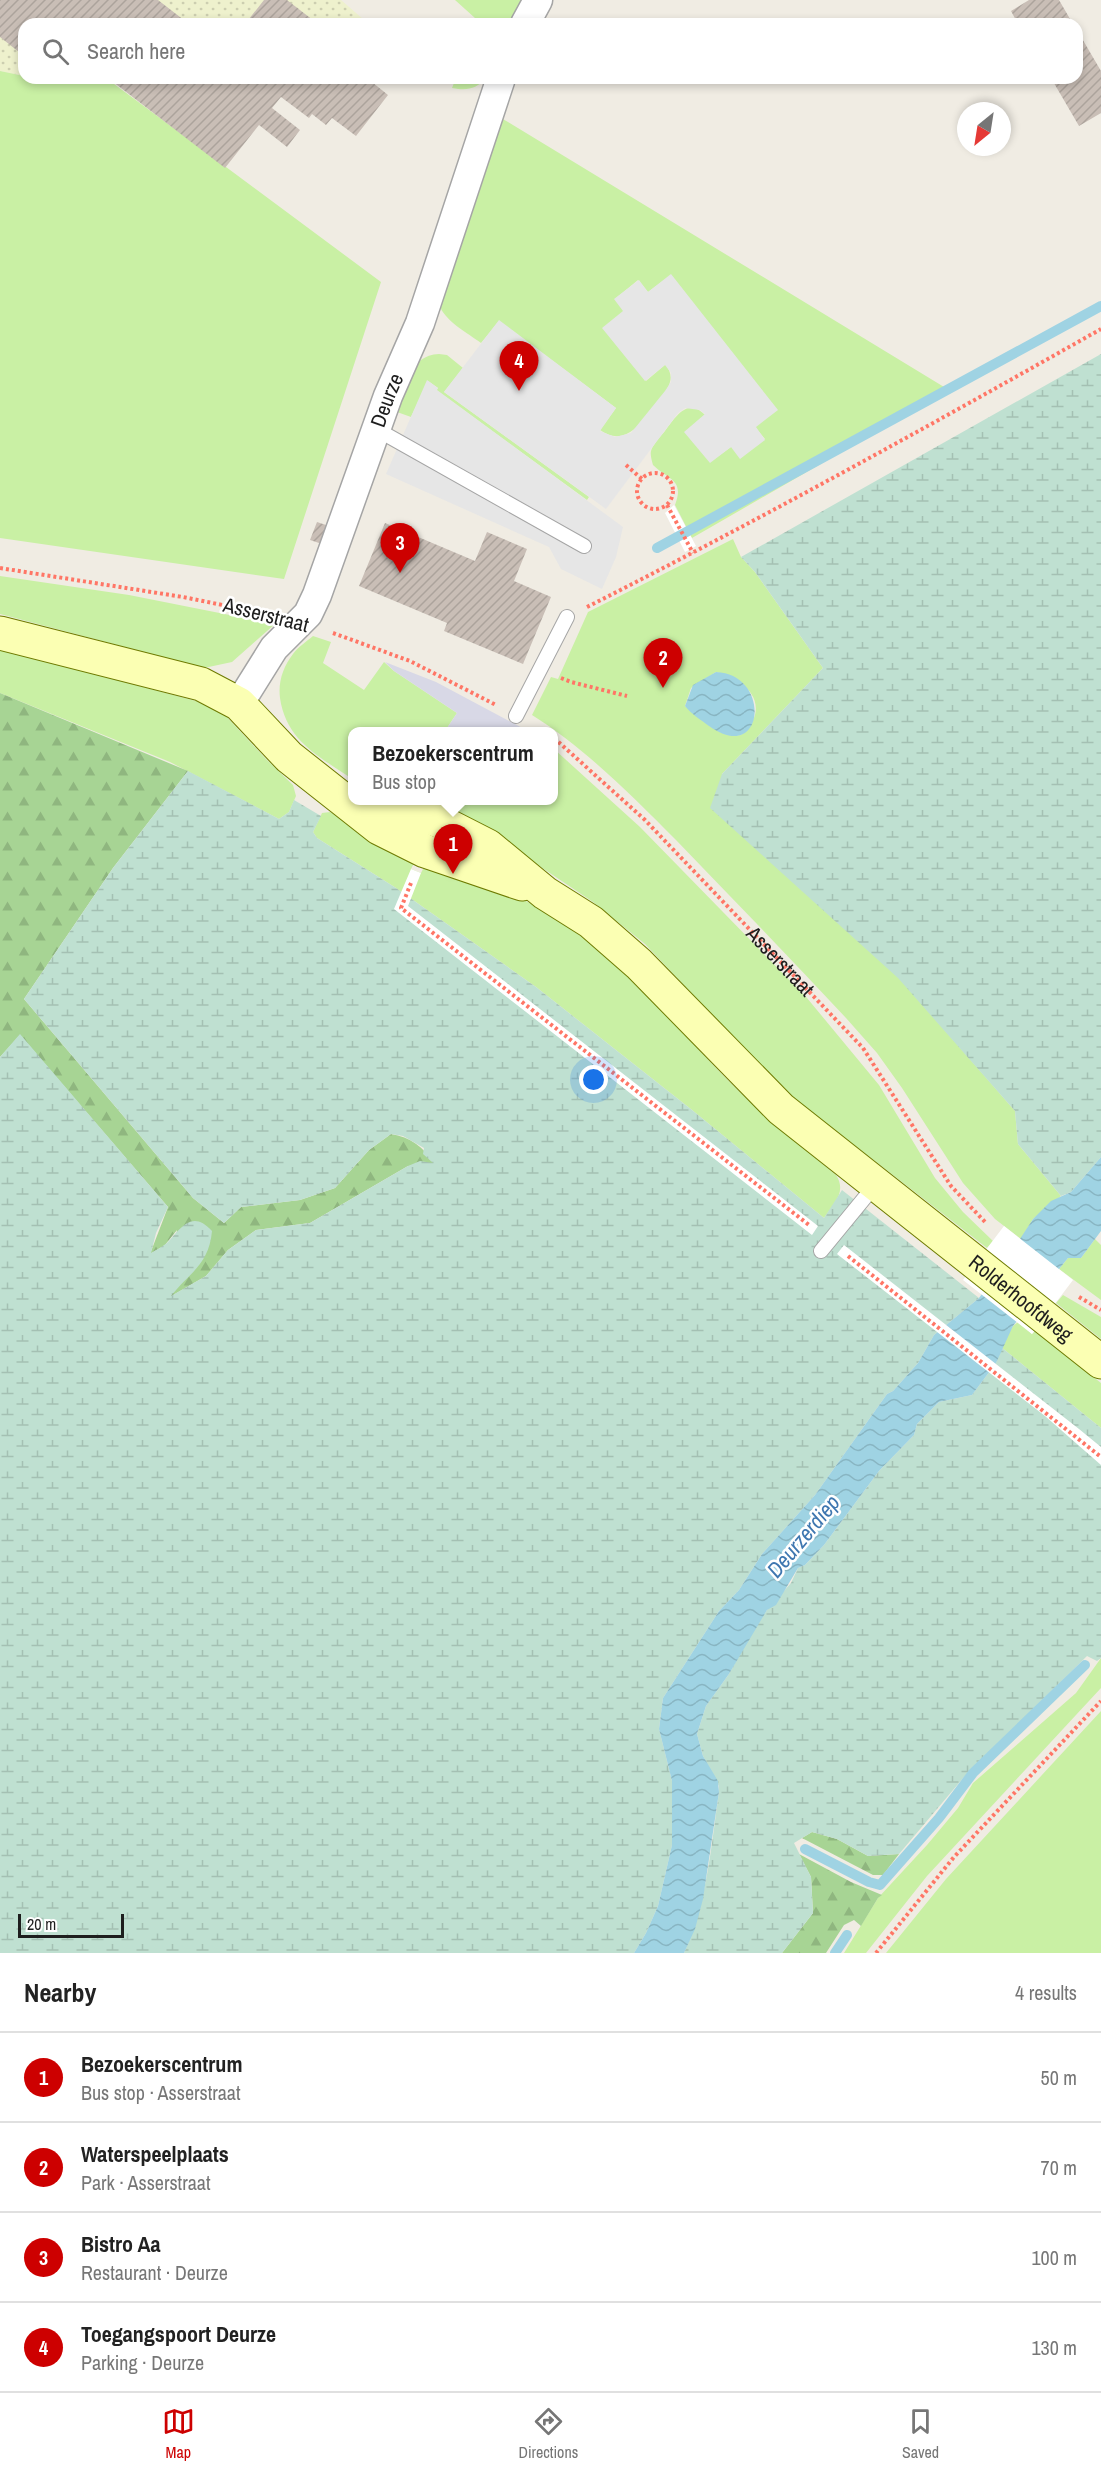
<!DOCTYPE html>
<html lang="en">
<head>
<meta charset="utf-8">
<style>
  :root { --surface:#fff; --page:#f6f6f6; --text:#222; --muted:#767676; --line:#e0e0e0; --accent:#cd0000 }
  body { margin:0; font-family:"Archivo Narrow",sans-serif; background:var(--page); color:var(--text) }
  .compass { position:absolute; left:957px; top:102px; width:54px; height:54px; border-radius:50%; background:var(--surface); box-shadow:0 3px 9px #0003; rotate:210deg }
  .scale { position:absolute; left:18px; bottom:15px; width:106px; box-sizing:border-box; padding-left:6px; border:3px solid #1e1e1e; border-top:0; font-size:16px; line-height:21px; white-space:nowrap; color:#1e1e1e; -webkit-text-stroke:4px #fff; paint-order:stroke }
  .you { position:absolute; left:594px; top:1080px; width:21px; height:21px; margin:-15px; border:4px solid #fff; border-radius:50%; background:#1a73e8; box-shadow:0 0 0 9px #1a73e833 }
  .badge { display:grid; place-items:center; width:39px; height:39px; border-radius:50%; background:var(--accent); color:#fff; font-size:20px; font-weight:700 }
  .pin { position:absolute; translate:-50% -50px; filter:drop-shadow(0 2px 3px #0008) }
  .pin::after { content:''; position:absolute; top:32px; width:21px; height:18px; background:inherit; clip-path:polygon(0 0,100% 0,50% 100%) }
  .popup { position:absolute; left:348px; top:727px; width:210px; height:78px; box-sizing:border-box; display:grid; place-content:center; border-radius:12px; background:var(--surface); filter:drop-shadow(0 2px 4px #0005); font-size:20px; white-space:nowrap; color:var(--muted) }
  .popup b { font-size:22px; color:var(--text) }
  .popup::after { content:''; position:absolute; left:50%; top:100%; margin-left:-12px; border:12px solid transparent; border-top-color:var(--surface) }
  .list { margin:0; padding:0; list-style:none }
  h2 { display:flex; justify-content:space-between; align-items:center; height:78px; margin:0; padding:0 24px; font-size:26px }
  h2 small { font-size:20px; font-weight:400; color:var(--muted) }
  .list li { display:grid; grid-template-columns:39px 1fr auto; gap:18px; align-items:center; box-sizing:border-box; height:90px; padding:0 24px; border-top:2px solid var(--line) }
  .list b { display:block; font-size:22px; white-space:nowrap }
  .list p { margin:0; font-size:20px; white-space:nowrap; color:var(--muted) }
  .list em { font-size:20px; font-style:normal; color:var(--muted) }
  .icon { flex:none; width:33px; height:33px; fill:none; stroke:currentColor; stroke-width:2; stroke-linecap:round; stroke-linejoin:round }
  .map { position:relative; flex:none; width:1101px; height:1953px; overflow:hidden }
  .search { position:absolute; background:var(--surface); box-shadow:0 3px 9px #0003; left:18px; right:18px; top:18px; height:66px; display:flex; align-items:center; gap:15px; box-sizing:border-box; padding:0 21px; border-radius:18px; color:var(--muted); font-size:22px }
  .sheet { height:438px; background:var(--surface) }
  nav { display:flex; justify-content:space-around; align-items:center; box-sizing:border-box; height:84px; border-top:2px solid var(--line); background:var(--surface); font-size:16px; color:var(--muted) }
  nav a { display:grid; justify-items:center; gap:3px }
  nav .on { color:var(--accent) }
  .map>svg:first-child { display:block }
  .farmland { fill:url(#farmland-dots) }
  .grass { fill:#c9f0a4; fill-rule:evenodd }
  .forest { fill:url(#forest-firs) }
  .wetland { fill:url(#wetland-marsh) }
  .parking { fill:#e6e6e6 }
  .plaza { fill:#d8d8e6 }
  .water { fill:url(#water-waves) }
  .pier { fill:#fff }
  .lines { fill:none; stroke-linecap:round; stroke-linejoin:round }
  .stream { stroke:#9fd3e3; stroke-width:10 }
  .building { fill:url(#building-hatch) }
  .service-casing { stroke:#a5a5a5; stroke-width:16 }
  .minor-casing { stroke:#a5a5a5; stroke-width:31 }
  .secondary-casing { stroke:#6e7b00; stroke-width:35 }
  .path { stroke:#ff7666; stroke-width:4; stroke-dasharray:3 3; stroke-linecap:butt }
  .service { stroke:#fff; stroke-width:14 }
  .minor { stroke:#fff; stroke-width:28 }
  .secondary { stroke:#fbffb3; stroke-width:33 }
  .labels { text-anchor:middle; stroke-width:5; stroke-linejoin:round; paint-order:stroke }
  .street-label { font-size:21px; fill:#1e1e1e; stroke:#fff }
  .water-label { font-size:22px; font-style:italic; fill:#3f77b0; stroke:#fff }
</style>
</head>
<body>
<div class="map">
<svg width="1101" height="1953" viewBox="0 0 1101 1953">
  <defs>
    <pattern id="farmland-dots" width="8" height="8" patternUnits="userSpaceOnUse" patternTransform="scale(1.5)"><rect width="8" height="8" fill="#eef1cd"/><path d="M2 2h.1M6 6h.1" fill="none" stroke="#ccceb0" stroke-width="1.8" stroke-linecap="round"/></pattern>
    <pattern id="forest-firs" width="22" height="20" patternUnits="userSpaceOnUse" patternTransform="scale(1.5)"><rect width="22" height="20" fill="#a7d494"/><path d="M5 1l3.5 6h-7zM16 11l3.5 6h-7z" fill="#8fb67f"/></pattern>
    <pattern id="wetland-marsh" width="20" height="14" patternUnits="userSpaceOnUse" patternTransform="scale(1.5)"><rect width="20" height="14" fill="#bfe0d1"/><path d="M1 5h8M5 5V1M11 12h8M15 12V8" fill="none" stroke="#a4c0b3"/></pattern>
    <pattern id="water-waves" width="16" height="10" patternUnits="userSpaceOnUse" patternTransform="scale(1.5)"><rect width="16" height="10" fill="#9fd3e3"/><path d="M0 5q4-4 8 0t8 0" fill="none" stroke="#88b5c2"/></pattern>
    <pattern id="building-hatch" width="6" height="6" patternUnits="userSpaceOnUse" patternTransform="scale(1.5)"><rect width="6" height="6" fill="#c9beb6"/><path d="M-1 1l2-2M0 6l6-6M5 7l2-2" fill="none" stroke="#aca39c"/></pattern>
  </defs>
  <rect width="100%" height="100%" fill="#f0ece3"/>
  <path class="farmland" d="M 0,0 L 341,0 L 363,19 L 360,24 L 24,24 L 24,76 L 0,71 Z"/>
  <path class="grass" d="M 455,0 L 522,0 L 510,24 L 474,24 L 475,18 Z
    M 0,71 L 24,76 L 24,78 L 52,82 L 55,78 L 106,78 L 381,282 L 284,579 L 0,538 Z
    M 456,78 L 487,78 C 475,89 468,91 452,88 Z
    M 501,118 L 508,122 L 949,390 L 692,538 L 675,505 C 685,479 668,480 653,465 C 652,461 650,455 651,451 C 653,444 661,436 665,431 C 676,416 688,397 705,415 L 710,462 L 731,447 L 765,439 L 755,427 L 671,275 L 648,292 L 638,280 L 615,299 L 624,311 L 646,381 L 666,364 C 669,370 672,375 670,382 C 668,390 660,398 655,405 C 641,423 625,448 600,430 L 616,408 L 499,321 L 481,343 C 468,333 444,321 439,304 Z
    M 439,354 L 447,355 L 463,368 L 444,392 L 589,497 L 587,500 L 436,390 L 438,388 L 428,381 L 411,417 L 397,412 C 405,388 409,355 439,354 Z
    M 733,539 L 741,557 L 755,572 L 823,668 L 722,774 L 1015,1111 L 1018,1144 L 1061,1196 L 1033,1219 L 1021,1239 L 995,1219 L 963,1183 L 902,1088 L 877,1053 L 846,1018 C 790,958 733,899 676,840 C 632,796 585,748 532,715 L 551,677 L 558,679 L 588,612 ZM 716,672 C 734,676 761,691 755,715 C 754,721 745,729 741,735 C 718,739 702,718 685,706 L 691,688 Z
    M 0,576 L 129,595 L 275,624 L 232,662 L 204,668 L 0,614 Z
    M 313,636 L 331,642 L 323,663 L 364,690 L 384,662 L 394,671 L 457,713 L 445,731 L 352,732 L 352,779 L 351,778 C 318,756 286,740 280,698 C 278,682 283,667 293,654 C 298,647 306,642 313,636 Z
    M 0,649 L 196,701 L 225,715 L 266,759 L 293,785 L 296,796 L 289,812 L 279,819 L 170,762 L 0,693 Z
    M 554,749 L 640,827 L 807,998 L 879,1085 L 935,1178 L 963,1212 L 993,1241 L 987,1248 L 795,1099 L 763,1069 L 645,944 L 593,902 L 514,849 L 447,814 L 452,801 L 554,800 Z
    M 330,812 L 416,859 L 411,869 L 421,873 L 423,869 L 427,869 C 454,876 485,881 510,893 C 598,934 652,1001 717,1069 C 754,1108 795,1141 836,1175 C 847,1192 834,1203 824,1218 L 692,1110 L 536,987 L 396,888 L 317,838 L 313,832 L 322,813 Z
    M 1095,1239 L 1101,1245 L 1101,1300 L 1059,1269 L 1068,1258 L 1081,1258 Z
    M 1063,1295 L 1101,1317 L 1101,1339 L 1056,1303 Z
    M 1018,1322 L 1032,1334 L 1035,1331 L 1101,1383 L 1101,1428 L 1001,1347 L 1013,1326 Z
    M 1101,1658 L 1101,1688 L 927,1876 L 866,1953 L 844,1953 L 878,1898 L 927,1845 L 958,1808 L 973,1783 L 1076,1693 Z
    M 1101,1711 L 1101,1953 L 886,1953 L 946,1879 Z"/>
  <path class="forest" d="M 0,693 L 188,771 L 113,868 L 24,999 L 193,1198 L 224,1223 L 241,1207 L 300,1200 L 335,1188 L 369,1150 L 391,1134 C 410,1137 424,1147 434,1164 L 408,1166 L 310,1223 L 256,1230 L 228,1250 L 206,1276 L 168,1298 L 177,1230 L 165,1245 L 150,1254 L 168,1207 L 20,1035 L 0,1057 Z
    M 812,1832 L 837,1839 L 868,1856 L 899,1854 L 883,1875 L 873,1875 L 802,1838 Z
    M 799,1854 L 851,1882 L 882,1895 L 878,1898 L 861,1926 L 854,1920 L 844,1925 L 826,1953 L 782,1953 L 813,1913 L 811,1877 Z"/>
  <path class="wetland" d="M 1101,354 L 1101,1157 L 1071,1192 L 1061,1196 L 1018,1144 L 1015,1111 L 898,978 L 710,808 L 722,774 L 823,668 L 755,572 L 741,557 Z
    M 188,771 L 279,819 L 289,812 L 294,800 L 321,816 L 313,832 L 317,838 L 396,888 L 536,987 L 692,1110 L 824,1218 L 842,1190 L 979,1298 L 934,1335 L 918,1363 L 893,1391 L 887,1394 L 815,1495 L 762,1554 L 739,1590 L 719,1611 L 663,1698 L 659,1729 L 672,1781 L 672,1845 L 658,1906 L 646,1933 L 634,1953 L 0,1953 L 0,1057 L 20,1034 L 168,1207 L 156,1233 L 151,1253 C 156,1250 162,1247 167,1243 C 181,1228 192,1209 212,1231 C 209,1265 189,1273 171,1296 L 206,1276 L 228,1250 L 256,1230 L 310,1223 L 408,1166 L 420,1161 L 433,1163 L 423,1154 L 424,1148 L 403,1136 L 391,1134 L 369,1150 L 335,1188 L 300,1200 L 241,1207 L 224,1223 L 193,1198 L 24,999 L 113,868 Z
    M 1001,1347 L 1101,1428 L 1101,1658 L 1097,1661 L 1087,1656 L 964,1777 L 899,1854 L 868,1856 L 837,1839 L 812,1832 L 794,1843 L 811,1877 L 813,1913 L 782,1953 L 684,1953 C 707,1902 711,1847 719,1792 L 719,1786 L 703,1756 L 697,1734 L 706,1706 L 729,1674 L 750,1636 L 767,1610 L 791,1583 L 798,1568 L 805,1565 L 824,1545 L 879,1471 L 914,1435 L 917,1424 L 939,1402 L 972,1395 L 996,1363 Z"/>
  <path class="parking" d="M 671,274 L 778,410 L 756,427 L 765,440 L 740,459 L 731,447 L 710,463 L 684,432 L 705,414 L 700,410 L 685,408 L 678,413 L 606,509 L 444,392 L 499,320 L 616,408 L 600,431 L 615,437 L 631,433 L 665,391 L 671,382 L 671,373 L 665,365 L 645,381 L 602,328 L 623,311 L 614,299 L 639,280 L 648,292 Z
    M 427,380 L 438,388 L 437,390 L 623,527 L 616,557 L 602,589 L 561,569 L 549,547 L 386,474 Z"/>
  <path class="plaza" d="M 385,662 L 436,682 L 528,731 L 445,731 L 457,713 L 394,671 Z"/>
  <path class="water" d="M 716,672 C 772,674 765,766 709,726 C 701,720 690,713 685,706 L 693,685 Z
    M 1101,1157 L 1101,1231 L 1081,1258 L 1068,1258 L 1013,1326 L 996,1363 L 972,1395 L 939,1402 L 917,1424 L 914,1435 L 879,1471 L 824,1545 L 805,1565 L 798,1568 L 776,1605 L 767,1610 L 729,1674 L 706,1706 L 697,1734 L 703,1756 L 718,1781 L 719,1792 L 703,1899 L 695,1929 L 684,1953 L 634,1953 L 646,1933 L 658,1906 L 672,1845 L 672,1781 L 659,1729 L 663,1698 L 719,1611 L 739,1590 L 762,1554 L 815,1495 L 887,1394 L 893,1391 L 918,1363 L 934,1335 L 979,1298 L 1003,1265 L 1033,1219 L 1051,1201 L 1071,1192 Z"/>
  <path class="pier" d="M 674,505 L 696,546 L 685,552 L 665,513 Z
    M 411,869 L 421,873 L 408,906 L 818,1226 L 812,1235 L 394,909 Z
    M 1004,1226 L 1073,1280 L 1032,1334 L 963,1280 Z
    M 844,1245 L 1079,1429 L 1101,1447 L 1101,1465 L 1045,1416 L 837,1254 Z"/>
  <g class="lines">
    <path class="stream" d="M 657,548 L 1101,306
      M 805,1849 L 869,1882 L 880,1885 L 939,1818 L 973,1773 L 1085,1665
      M 835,1953 L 847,1935"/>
  </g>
  <path class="building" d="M 0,0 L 158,0 L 189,24 L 24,24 L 24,56 L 0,37 Z
    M 264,0 L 287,0 L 318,24 L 245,24 Z
    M 1029,0 L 1059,0 L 1073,24 L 1018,24 L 1011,11 Z
    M 1077,30 L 1101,71 L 1101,113 L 1079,126 L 1051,78 L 1077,78 Z
    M 108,78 L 367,78 L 388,95 L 356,136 L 332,118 L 326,125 L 312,114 L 309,118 L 281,97 L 272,108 L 300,130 L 287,147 L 259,125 L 225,168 Z
    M 317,522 L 329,526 L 322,544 L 310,540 Z
    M 385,523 L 475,561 L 487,532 L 527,549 L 514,581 L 551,597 L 523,664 L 444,631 L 447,623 L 359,586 Z"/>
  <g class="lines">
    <g class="service-casing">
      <path id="service" d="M 376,429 L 584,546
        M 516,716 L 567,617
        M 821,1251 L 876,1184"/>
    </g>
    <g class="minor-casing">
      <g id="minor">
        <path d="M 525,24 L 538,0"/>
        <path id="s2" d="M 239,704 L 274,648 L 308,614 L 317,595 L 388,396 L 420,323 L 501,78"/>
      </g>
    </g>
    <g class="secondary-casing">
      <g id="secondary">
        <path d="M 0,633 L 201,684 L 239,704 L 289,757 L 379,828 L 425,851 L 522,884"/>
        <path id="s3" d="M 376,800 L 439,821 L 488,846 L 545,893 L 591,922 L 639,964 L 781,1109 L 1101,1362"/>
      </g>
    </g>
    <g class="path">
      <path d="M 626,465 L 642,479"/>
      <circle cx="655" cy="491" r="18"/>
      <path d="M 667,505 L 693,553"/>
      <path d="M 0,568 L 183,597 L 262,613"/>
      <path d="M 587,607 C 761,519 931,425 1101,329"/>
      <path d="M 333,633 L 410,661 L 496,705"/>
      <path d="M 561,678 L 571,682 L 627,696"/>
      <path id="s1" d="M 554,738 L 645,820 L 863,1048 L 951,1186 L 986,1223"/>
      <path d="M 411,883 L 401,908 L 809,1225"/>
      <path d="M 848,1256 L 1101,1457"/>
      <path d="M 1079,1297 L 1101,1310"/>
      <path d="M 876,1953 L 954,1857 L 1101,1701"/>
    </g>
    <use href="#service" class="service"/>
    <use href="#minor" class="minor"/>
    <use href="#secondary" class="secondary"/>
  </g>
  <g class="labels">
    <g class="street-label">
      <text dy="7" stroke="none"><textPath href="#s2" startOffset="342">Deurze</textPath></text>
      <text transform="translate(266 615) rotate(14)" y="7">Asserstraat</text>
      <text dy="7" stroke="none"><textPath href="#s1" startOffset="318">Asserstraat</textPath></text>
      <text dy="7" stroke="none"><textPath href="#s3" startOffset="822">Rolderhoofdweg</textPath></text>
    </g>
    <g class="water-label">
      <text transform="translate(803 1536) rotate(-50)" y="8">Deurzerdiep</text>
    </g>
  </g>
</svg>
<svg class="compass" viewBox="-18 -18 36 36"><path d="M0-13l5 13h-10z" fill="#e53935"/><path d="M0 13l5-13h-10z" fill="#767676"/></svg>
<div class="scale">20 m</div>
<div class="you"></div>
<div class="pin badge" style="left:453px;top:874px">1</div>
<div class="popup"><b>Bezoekerscentrum</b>Bus stop</div>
<div class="pin badge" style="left:663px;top:688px">2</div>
<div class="pin badge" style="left:400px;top:573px">3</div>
<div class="pin badge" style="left:519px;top:391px">4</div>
<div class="search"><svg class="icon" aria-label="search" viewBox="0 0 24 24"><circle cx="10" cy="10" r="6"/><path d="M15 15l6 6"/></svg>Search here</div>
</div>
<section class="sheet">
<h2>Nearby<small>4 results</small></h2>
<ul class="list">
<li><span class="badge">1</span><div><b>Bezoekerscentrum</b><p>Bus stop · Asserstraat</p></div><em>50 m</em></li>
<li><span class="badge">2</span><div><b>Waterspeelplaats</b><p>Park · Asserstraat</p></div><em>70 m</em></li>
<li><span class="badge">3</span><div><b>Bistro Aa</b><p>Restaurant · Deurze</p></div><em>100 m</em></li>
<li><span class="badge">4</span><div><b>Toegangspoort Deurze</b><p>Parking · Deurze</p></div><em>130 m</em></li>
</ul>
</section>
<nav>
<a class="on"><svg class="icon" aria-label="map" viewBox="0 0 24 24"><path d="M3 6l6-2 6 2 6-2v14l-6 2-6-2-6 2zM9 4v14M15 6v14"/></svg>Map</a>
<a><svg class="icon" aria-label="directions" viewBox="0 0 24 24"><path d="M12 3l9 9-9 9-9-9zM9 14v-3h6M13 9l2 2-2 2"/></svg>Directions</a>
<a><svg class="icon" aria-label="saved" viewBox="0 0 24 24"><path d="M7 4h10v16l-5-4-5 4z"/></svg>Saved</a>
</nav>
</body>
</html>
